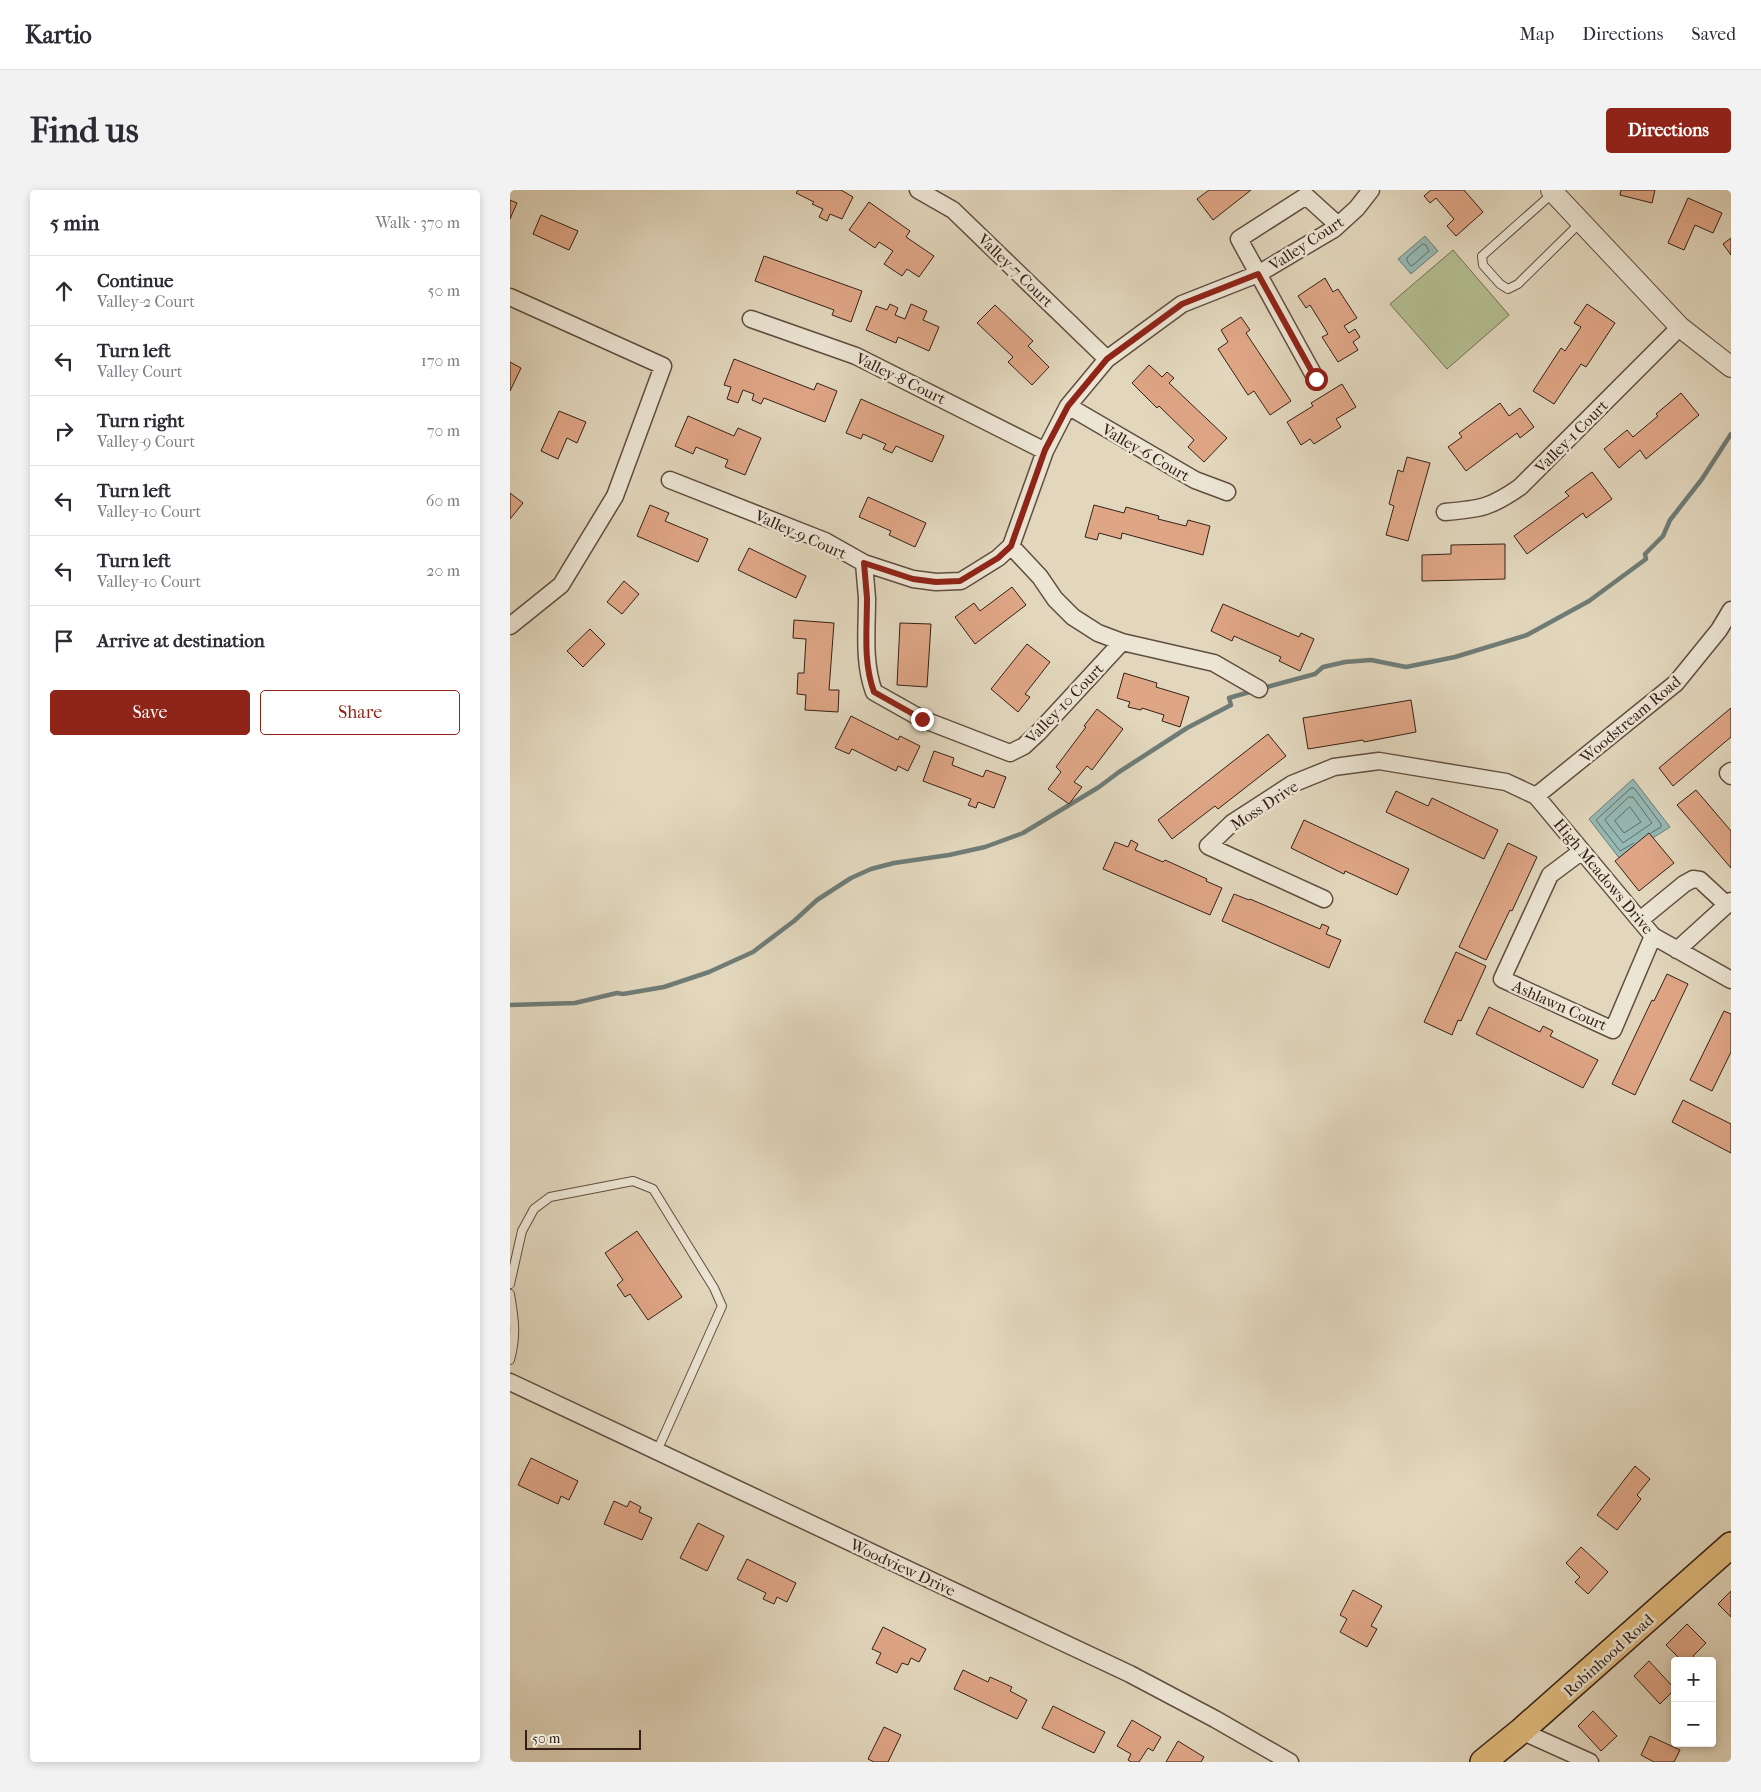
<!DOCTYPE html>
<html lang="en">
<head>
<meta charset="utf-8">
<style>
  :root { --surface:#fff; --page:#f2f2f3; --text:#2b2b33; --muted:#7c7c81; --line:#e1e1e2; --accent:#8f2418 }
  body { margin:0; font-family:"IM FELL French Canon",serif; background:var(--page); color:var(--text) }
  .controls { position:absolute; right:15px; bottom:15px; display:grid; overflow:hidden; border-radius:5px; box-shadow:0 2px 8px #0003 }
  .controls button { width:45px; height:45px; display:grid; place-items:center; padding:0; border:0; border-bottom:1px solid var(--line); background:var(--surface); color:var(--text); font:25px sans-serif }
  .scale { position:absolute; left:15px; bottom:12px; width:116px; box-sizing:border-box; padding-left:5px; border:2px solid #352017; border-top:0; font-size:14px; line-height:18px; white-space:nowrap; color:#352017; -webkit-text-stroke:4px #ece5d4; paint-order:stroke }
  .stop { position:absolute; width:15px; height:15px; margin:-11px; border:4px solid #8f2418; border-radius:50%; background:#fff }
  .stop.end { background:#8f2418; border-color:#fff; box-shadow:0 1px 5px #0008 }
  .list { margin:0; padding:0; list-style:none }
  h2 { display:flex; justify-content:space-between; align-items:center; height:65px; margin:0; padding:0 20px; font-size:21px }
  h2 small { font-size:16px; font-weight:400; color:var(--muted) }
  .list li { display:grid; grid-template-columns:32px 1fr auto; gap:15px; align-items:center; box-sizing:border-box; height:70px; padding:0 20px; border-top:1px solid var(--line) }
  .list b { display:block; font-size:19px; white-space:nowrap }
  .list p { margin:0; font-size:16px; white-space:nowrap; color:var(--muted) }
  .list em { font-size:16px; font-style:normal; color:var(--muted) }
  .actions { display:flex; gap:10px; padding:15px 20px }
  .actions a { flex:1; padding:11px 0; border:1px solid var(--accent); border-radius:5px; text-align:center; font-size:18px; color:var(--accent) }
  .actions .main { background:var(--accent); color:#fff }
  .icon { flex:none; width:28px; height:28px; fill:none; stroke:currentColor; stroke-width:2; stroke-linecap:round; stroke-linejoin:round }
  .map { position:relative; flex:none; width:1221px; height:1572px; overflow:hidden; border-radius:5px }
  header { display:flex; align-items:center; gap:30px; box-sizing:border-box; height:70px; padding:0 25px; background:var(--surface); border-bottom:1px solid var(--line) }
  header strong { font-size:24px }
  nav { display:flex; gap:28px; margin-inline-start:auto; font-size:18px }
  .intro { display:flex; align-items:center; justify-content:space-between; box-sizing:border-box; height:120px; padding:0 30px }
  h1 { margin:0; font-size:35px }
  .button { padding:12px 22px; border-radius:5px; background:var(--accent); color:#fff; font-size:18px; font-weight:700 }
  main { display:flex; gap:30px; padding:0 30px }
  aside { flex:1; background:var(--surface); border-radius:5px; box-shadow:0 2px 8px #0003 }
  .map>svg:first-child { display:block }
  .green { fill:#b3be91; stroke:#746f54 }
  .water { fill:#95b9b5; stroke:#6f7c76 }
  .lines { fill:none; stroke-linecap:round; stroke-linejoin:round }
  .shore { stroke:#656c66; stroke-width:1 }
  .stream { stroke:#6f7c76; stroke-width:4.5 }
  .building { fill:#dfa686; stroke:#352017 }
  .service-casing { stroke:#604e40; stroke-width:10 }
  .minor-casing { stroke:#604e40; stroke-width:19 }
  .tertiary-casing { stroke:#604e40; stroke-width:22 }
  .primary-casing { stroke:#352017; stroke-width:28 }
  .service { stroke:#ece5d4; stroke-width:8 }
  .minor { stroke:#ece5d4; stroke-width:16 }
  .tertiary { stroke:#ece5d4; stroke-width:20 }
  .primary { stroke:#e1bc7e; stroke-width:25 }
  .route { stroke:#8f2418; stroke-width:6 }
  .labels { text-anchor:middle; stroke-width:5; stroke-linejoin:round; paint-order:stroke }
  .street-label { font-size:16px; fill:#352017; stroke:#ece5d4 }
</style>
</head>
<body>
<header>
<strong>Kartio</strong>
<nav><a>Map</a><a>Directions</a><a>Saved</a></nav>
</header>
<div class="intro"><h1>Find us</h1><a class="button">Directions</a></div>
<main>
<aside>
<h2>5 min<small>Walk · 370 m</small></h2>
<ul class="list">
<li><svg class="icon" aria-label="ahead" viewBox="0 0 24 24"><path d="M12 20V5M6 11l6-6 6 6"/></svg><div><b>Continue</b><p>Valley-2 Court</p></div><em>50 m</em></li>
<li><svg class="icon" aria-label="left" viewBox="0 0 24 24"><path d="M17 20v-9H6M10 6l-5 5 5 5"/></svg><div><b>Turn left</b><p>Valley Court</p></div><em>170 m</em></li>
<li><svg class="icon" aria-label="right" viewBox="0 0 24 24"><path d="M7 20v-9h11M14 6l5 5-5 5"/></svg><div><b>Turn right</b><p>Valley-9 Court</p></div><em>70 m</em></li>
<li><svg class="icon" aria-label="left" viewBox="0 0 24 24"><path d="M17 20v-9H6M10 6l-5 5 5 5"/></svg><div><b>Turn left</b><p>Valley-10 Court</p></div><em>60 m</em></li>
<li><svg class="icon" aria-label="left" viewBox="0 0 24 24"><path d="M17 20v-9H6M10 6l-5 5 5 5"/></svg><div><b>Turn left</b><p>Valley-10 Court</p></div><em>20 m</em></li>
<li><svg class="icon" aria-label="arrive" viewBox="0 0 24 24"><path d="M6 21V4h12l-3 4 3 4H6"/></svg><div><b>Arrive at destination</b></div></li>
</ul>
<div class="actions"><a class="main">Save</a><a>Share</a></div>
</aside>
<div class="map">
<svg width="1221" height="1572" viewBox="0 0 1221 1572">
  <rect width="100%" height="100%" fill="#e2d7bd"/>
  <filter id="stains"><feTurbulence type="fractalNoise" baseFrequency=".004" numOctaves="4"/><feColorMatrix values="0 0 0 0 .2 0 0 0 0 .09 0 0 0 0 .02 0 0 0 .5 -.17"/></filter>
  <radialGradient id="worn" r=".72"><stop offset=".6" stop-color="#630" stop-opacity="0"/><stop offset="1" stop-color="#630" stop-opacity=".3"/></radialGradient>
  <path class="green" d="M 943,60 L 999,125 L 937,179 L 880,114 Z"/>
  <path class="water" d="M 915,46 L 928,61 L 901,84 L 888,69 Z
    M 1123,589 L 1160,637 L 1110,669 L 1079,629 Z"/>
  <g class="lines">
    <path class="shore" d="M 913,54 L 916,55 L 919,61 L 903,75 L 901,76 L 897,71 L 897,68 Z
      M 1119,607 L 1123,607 L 1142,633 L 1113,653 L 1095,630 Z
      M 1120,617 L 1131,632 L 1114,643 L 1105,631 Z
      M 1124,653 L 1110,661 L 1086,630 L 1121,598 L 1124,598 L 1151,634 L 1151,637 L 1141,643"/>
    <path class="stream" d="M 753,498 L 805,484 L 813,477 L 835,472 L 861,470 L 896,477 L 945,467 L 1017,445 L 1079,411 L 1136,369 L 1135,364 L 1153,346 L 1160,330 L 1192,289 L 1221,244
      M 0,815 L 65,813 L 107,803 L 113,804 L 154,797 L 199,782 L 243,762 L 284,731 L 307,710 L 341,688 L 361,679 L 384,673 L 439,665 L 475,657 L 513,643 L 589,597 L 609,582 L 677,538 L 721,515 L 719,508 L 743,501"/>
  </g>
  <path class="building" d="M 288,0 L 331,0 L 343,7 L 332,29 L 320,24 L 317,31 L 309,27 L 313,19 L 302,14 L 304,12 L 286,3 Z
    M 699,0 L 741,0 L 703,30 L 687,9 Z
    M 921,0 L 954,0 L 973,22 L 946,46 L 937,36 L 944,29 L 926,8 L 920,13 L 914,6 Z
    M 1111,0 L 1145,0 L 1142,13 L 1110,5 Z
    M 1178,8 L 1212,23 L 1203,43 L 1185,35 L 1174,60 L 1158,53 Z
    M 0,10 L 7,13 L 0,29 Z
    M 359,12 L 400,41 L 396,47 L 424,66 L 409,87 L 397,79 L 392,86 L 374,74 L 383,61 L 369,52 L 365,58 L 339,40 Z
    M 31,25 L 68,41 L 59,60 L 23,44 Z
    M 1221,48 L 1221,65 L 1213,54 Z
    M 254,66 L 352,101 L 341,132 L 322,125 L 324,120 L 245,91 Z
    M 815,88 L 823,102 L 828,99 L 847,128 L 834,136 L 839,143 L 845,139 L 850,147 L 843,152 L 848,160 L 828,172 L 812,147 L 818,144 L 800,115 L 796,118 L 788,106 Z
    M 380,114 L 388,118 L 385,125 L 395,129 L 401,114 L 417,121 L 413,130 L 429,137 L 419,161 L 388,147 L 386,153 L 356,140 L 366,116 L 377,120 Z
    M 1077,114 L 1105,133 L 1076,177 L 1071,174 L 1044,214 L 1023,201 L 1051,158 L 1055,161 L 1071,137 L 1064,133 Z
    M 485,115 L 523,151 L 518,156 L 539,177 L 522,195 L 498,172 L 503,167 L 467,133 Z
    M 731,127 L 740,140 L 736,143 L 781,211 L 760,225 L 744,201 L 738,205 L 708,159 L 718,152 L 711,140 Z
    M 224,169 L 304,200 L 307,193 L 327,201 L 315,232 L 254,208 L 251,214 L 242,210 L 244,204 L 233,200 L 228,213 L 217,209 L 221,197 L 214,195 Z
    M 0,172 L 11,178 L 0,201 Z
    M 639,175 L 652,187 L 657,182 L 664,188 L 659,193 L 717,248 L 694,272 L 678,257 L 684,250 L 649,216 L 647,218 L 622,193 Z
    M 832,194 L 846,217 L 826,229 L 831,237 L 804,254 L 800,249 L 791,255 L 777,232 L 803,216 L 801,213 Z
    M 1171,203 L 1189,225 L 1136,269 L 1130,260 L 1109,278 L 1094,259 L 1117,240 L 1123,247 L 1148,226 L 1146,224 Z
    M 351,209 L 434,246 L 422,272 L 386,256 L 382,263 L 373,259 L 376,254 L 353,244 L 351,249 L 336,243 Z
    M 990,213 L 999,226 L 1010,218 L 1024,237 L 1010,248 L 1007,243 L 956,281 L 938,257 L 952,247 L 949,243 Z
    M 49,221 L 76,232 L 67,253 L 57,248 L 48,269 L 31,261 Z
    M 178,226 L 224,246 L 228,238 L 251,248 L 235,285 L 215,277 L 218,270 L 186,257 L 183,264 L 165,256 Z
    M 897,267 L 920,273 L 898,351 L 876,345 L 884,316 L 879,314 L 888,280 L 893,282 Z
    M 1082,282 L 1102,309 L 1076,328 L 1073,323 L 1017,364 L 1004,346 L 1059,306 L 1055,302 Z
    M 0,303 L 13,313 L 0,329 Z
    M 358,307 L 416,333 L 405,357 L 379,345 L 381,341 L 349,327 Z
    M 140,315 L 159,323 L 155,331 L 198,349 L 188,372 L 127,346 Z
    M 584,315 L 614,323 L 616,317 L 649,326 L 648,329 L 676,336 L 678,330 L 700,336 L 693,365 L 612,343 L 611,349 L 589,343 L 587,350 L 575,347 Z
    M 995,354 L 995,389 L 912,391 L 912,365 L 941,364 L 941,355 Z
    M 239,358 L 296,386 L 286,408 L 228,380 Z
    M 114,391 L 129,404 L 112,424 L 97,412 Z
    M 502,397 L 516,415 L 465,454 L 445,427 L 464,413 L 470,421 Z
    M 713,414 L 789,447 L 791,443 L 804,449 L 790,481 L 769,471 L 771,467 L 724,446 L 722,451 L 701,441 Z
    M 284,430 L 324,433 L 319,500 L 329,500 L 328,522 L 295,520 L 296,505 L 287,504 L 288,483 L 294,483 L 296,449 L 283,448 Z
    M 390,433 L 421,434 L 417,497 L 387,495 Z
    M 80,439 L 95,454 L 73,477 L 57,461 Z
    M 517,454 L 540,472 L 515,504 L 520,507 L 508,522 L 481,499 Z
    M 614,483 L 647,493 L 646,497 L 679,507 L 670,537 L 652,531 L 654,525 L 632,518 L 631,520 L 618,517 L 620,512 L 607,508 Z
    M 901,510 L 906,542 L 854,552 L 853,550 L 798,559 L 793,528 Z
    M 1221,518 L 1221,547 L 1163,596 L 1149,578 Z
    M 587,519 L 613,539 L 582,580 L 577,576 L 564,592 L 572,597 L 559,614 L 538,599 L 551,582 L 546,577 L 576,537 L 574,536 Z
    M 341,526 L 388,550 L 390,546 L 410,556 L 398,581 L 388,576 L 386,581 L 342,559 L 339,564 L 325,558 Z
    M 758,544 L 776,566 L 708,619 L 705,616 L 662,649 L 648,630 Z
    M 424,561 L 444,568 L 442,575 L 473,587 L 476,580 L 496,587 L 484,618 L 468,612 L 466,618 L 458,615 L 461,609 L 413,591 Z
    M 1186,600 L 1221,641 L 1221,678 L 1167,615 Z
    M 886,601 L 918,616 L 922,608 L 988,640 L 974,669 L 876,622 Z
    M 794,630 L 899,679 L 887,705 L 835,681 L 834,684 L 781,658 Z
    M 1139,643 L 1164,673 L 1129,701 L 1105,671 Z
    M 621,650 L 628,654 L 625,660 L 653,672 L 655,670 L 697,689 L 696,691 L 712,698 L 700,725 L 593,679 L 605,652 L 618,657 Z
    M 998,653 L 1027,667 L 1002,721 L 1000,720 L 976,770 L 949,757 Z
    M 724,704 L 739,710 L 740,709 L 810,739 L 812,734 L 819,737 L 816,744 L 831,750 L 819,778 L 712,731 Z
    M 946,762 L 976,776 L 951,831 L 948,830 L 942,845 L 914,832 Z
    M 1157,784 L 1178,794 L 1125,905 L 1102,894 L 1142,810 L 1144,811 Z
    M 979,817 L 1030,842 L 1033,836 L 1043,841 L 1040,846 L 1088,870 L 1073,898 L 966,844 Z
    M 1214,821 L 1221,824 L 1221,862 L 1202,901 L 1180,890 Z
    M 1173,910 L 1221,934 L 1221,963 L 1162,932 Z
    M 127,1041 L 172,1107 L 138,1130 L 120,1104 L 115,1107 L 107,1095 L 113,1090 L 95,1063 Z
    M 21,1268 L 68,1291 L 59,1310 L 51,1306 L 48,1314 L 8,1295 Z
    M 1125,1276 L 1140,1289 L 1127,1305 L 1131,1309 L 1107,1340 L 1087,1325 Z
    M 104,1311 L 117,1317 L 120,1311 L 131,1317 L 129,1322 L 142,1328 L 132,1350 L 94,1334 Z
    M 188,1333 L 214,1346 L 197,1381 L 170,1368 Z
    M 1071,1357 L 1098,1382 L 1078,1404 L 1065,1392 L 1070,1387 L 1056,1373 Z
    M 237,1369 L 286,1393 L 277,1412 L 267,1407 L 264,1414 L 253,1409 L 256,1403 L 227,1389 Z
    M 843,1400 L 872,1416 L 861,1436 L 867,1439 L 857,1457 L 830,1442 L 837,1429 L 830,1425 Z
    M 1221,1401 L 1221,1427 L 1208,1414 Z
    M 1177,1434 L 1196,1453 L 1183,1466 L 1188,1471 L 1172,1471 L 1156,1455 Z
    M 373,1437 L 416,1459 L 409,1472 L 401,1468 L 398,1475 L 392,1473 L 387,1483 L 366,1473 L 371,1463 L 362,1459 Z
    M 1139,1471 L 1165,1499 L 1150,1514 L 1124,1486 Z
    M 453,1480 L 478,1492 L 480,1487 L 502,1497 L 500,1501 L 517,1510 L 507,1529 L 444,1499 Z
    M 543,1516 L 595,1542 L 584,1563 L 532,1538 Z
    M 1083,1521 L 1107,1546 L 1091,1561 L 1068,1536 Z
    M 622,1530 L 651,1547 L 643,1561 L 638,1558 L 629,1572 L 621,1572 L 618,1570 L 621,1564 L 607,1556 Z
    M 374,1537 L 391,1545 L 378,1572 L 364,1572 L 358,1569 Z
    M 1140,1546 L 1170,1560 L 1164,1572 L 1144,1572 L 1131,1565 Z
    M 668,1551 L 694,1567 L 691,1572 L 656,1572 Z"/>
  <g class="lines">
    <g class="service-casing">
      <path id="service" d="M 1043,3 L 972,66 L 973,75 L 990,94 L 998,99 L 1008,94 L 1071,32
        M 0,1094 L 12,1041 L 24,1019 L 40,1007 L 123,991 L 143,999 L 204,1098 L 212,1116 L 147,1261
        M 0,1104 C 4,1128 7,1145 0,1170"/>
    </g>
    <g class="minor-casing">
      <path id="minor" d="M 408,0 L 443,20 L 597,169
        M 0,107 L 153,176 L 105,306 L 51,395 L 0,436
        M 241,129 L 346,166 L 535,261
        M 806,189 L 729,49 L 796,6 L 828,35
        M 558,216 L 685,290 L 717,302
        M 160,290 L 315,351 L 354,373 L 403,389 L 426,392 L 451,391 L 488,368 L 501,356 L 535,261 L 558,216 L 597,169 L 672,114 L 748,84 L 824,39 L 847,18 L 861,0
        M 935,322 C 970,319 980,318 1010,297 L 1170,137
        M 501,356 L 530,387 L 545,409 L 563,427 L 588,443 L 612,452 L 704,473 L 749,499
        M 354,373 C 355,385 356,396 357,408 C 357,440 353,472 364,502 L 412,529 L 500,563 L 514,556 L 528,543 L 612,452
        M 1221,581 L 1218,583 L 1221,586
        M 1026,606 L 1166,493 L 1209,440 L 1221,420
        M 1072,661 L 1040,685 L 992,789 L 1103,840 L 1143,746
        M 814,709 L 698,656 L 722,633 L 782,594 L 824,577 L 869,571 L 996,592 L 1026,606 L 1143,746 L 1221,790
        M 1130,730 L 1174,694 L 1183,689 L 1190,690 L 1217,715
        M 1167,760 L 1221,711
        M 0,1192 L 620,1484 L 705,1529 L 780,1572
        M 1011,1541 L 1080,1572"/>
    </g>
    <g class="tertiary-casing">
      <path id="tertiary" d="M 1041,0 L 1170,137 L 1221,177"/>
    </g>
    <g class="primary-casing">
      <path id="primary" d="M 973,1572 L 1011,1541 L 1221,1355"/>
    </g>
    <use href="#service" class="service"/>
    <use href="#minor" class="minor"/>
    <use href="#tertiary" class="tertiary"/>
    <use href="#primary" class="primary"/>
  </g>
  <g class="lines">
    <path class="route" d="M 412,529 L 364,502 C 353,472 357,440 357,408 C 356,396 355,385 354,373 L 403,389 L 426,392 L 450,391 L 488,368 L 501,356 L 535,260 L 558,216 L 597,169 L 672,114 L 748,84 L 806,189"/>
  </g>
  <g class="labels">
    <g class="street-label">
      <text transform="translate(796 53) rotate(-33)" y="6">Valley Court</text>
      <text transform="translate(506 80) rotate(44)" y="6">Valley-7 Court</text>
      <text transform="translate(391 188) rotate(26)" y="6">Valley-8 Court</text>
      <text transform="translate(1061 246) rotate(-45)" y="6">Valley-1 Court</text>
      <text transform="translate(636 262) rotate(30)" y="6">Valley-6 Court</text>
      <text transform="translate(291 344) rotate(24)" y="6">Valley-9 Court</text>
      <text transform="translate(554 513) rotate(-46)" y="6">Valley-10 Court</text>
      <text transform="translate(1120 529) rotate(-40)" y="6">Woodstream Road</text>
      <text transform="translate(754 615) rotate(-33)" y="6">Moss Drive</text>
      <text transform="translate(1094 686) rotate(50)" y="6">High Meadows Drive</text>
      <text transform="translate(1050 815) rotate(24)" y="6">Ashlawn Court</text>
      <text transform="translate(393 1377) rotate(25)" y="6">Woodview Drive</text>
      <text transform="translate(1098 1465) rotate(-42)" y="6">Robinhood Road</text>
    </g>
  </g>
  <rect width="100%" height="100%" filter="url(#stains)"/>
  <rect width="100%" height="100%" fill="url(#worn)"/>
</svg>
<div class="controls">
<button>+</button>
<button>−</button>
</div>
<div class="scale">50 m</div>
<div class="stop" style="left:806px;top:189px"></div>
<div class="stop end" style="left:412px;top:529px"></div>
</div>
</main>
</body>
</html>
